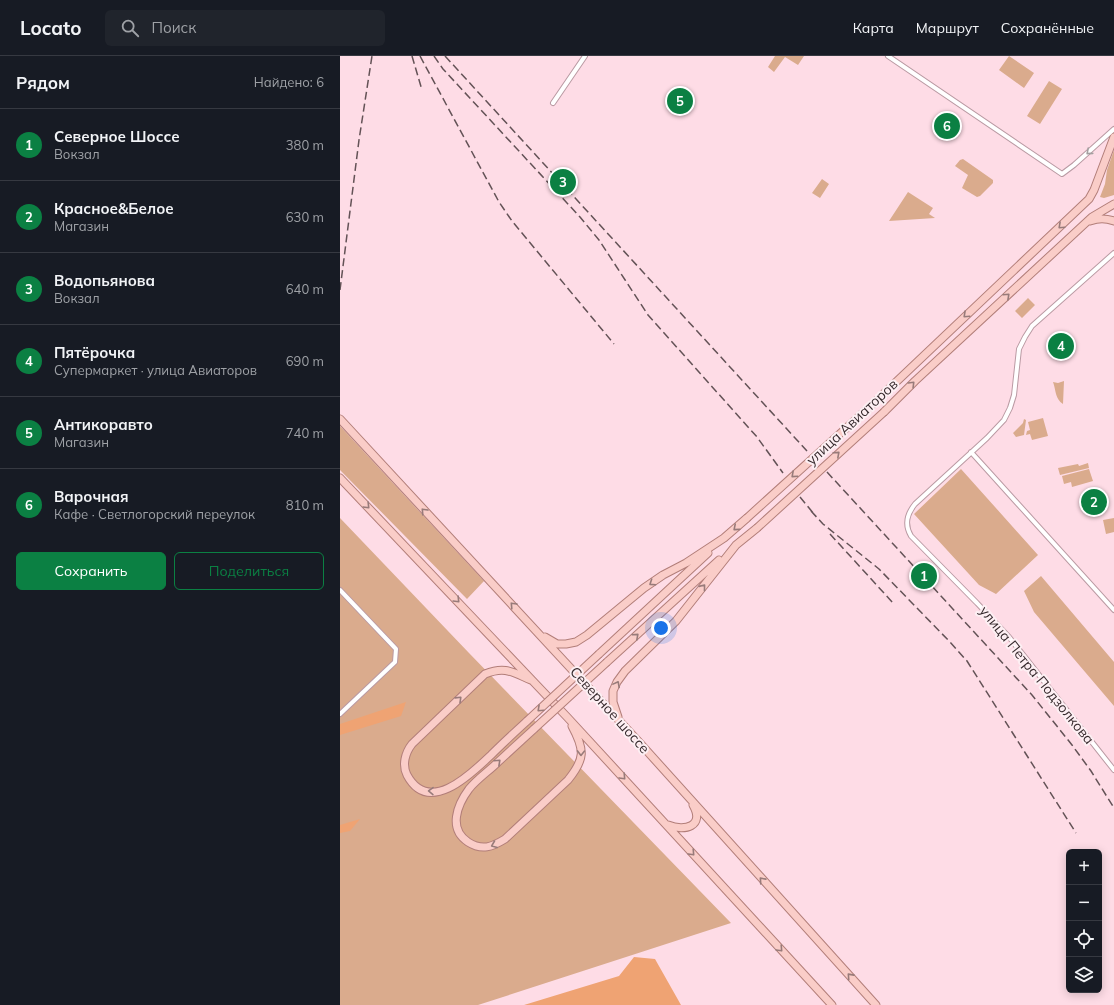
<!DOCTYPE html>
<html lang="ru">
<head>
<meta charset="utf-8">
<style>
  :root { --surface:#171b24; --page:#20242c; --text:#f1f3f6; --muted:#9ea1a6; --line:#363941; --accent:#0b8043 }
  body { margin:0; font-family:Mulish,sans-serif; background:var(--page); color:var(--text) }
  .controls { position:absolute; right:12px; bottom:12px; display:grid; overflow:hidden; border-radius:6px; box-shadow:0 2px 10px #0003 }
  .controls button { width:36px; height:36px; display:grid; place-items:center; padding:0; border:0; border-bottom:1px solid var(--line); background:var(--surface); color:var(--text); font:20px sans-serif }
  .you { position:absolute; left:321px; top:572px; width:14px; height:14px; margin:-10px; border:3px solid #fff; border-radius:50%; background:#1a73e8; box-shadow:0 0 0 6px #1a73e833 }
  .badge { display:grid; place-items:center; width:26px; height:26px; border-radius:50%; background:var(--accent); color:#fff; font-size:13px; font-weight:700 }
  .pin { position:absolute; translate:-50% -50%; border:2px solid #fff; box-shadow:0 1px 4px #0006 }
  .list { margin:0; padding:0; list-style:none }
  h2 { display:flex; justify-content:space-between; align-items:center; height:52px; margin:0; padding:0 16px; font-size:17px }
  h2 small { font-size:13px; font-weight:400; color:var(--muted) }
  .list li { display:grid; grid-template-columns:26px 1fr auto; gap:12px; align-items:center; box-sizing:border-box; height:72px; padding:0 16px; border-top:1px solid var(--line) }
  .list b { display:block; font-size:15px; white-space:nowrap }
  .list p { margin:0; font-size:13px; white-space:nowrap; color:var(--muted) }
  .list em { font-size:13px; font-style:normal; color:var(--muted) }
  .actions { display:flex; gap:8px; padding:12px 16px }
  .actions a { flex:1; padding:9px 0; border:1px solid var(--accent); border-radius:6px; text-align:center; font-size:14px; color:var(--accent) }
  .actions .main { background:var(--accent); color:#fff }
  .icon { flex:none; width:22px; height:22px; fill:none; stroke:currentColor; stroke-width:2; stroke-linecap:round; stroke-linejoin:round }
  .map { position:relative; flex:none; width:774px; height:949px; overflow:hidden }
  header { display:flex; align-items:center; gap:24px; box-sizing:border-box; height:56px; padding:0 20px; background:var(--surface); border-bottom:1px solid var(--line) }
  header strong { font-size:19px }
  nav { display:flex; gap:22px; margin-inline-start:auto; font-size:14px }
  .search { width:280px; height:36px; background:var(--page); display:flex; align-items:center; gap:10px; box-sizing:border-box; padding:0 14px; border-radius:6px; color:var(--muted); font-size:15px }
  main { display:flex }
  aside { flex:1; background:var(--surface) }
  .map>svg:first-child { display:block }
  .green { fill:#daab8d }
  .forest { fill:#efa373 }
  .lines { fill:none; stroke-linecap:round; stroke-linejoin:round }
  .minor-casing { stroke:#ba9aa3; stroke-width:6 }
  .primary-casing { stroke:#b27e79; stroke-width:9 }
  .minor { stroke:#fff; stroke-width:4 }
  .primary { stroke:#facdc8; stroke-width:7 }
  .rail { stroke:#635256; stroke-width:1.5; stroke-dasharray:8 4; stroke-linecap:butt }
  .primary-bridge-casing { stroke:#b27e79; stroke-width:9; stroke-linecap:butt }
  .primary-bridge { stroke:#facdc8; stroke-width:7 }
  .oneway { stroke:#a49fa0 }
  .oneway2 { stroke:#987b7a }
  .labels { text-anchor:middle; stroke-width:4; stroke-linejoin:round; paint-order:stroke }
  .street-label { font-size:14px; fill:#35292c; stroke:#fdeff3 }
</style>
</head>
<body>
<header>
<strong>Locato</strong>
<div class="search"><svg class="icon" aria-label="search" viewBox="0 0 24 24"><circle cx="10" cy="10" r="6"/><path d="M15 15l6 6"/></svg>Поиск</div>
<nav><a>Карта</a><a>Маршрут</a><a>Сохранённые</a></nav>
</header>
<main>
<aside>
<h2>Рядом<small>Найдено: 6</small></h2>
<ul class="list">
<li><span class="badge">1</span><div><b>Северное Шоссе</b><p>Вокзал</p></div><em>380 m</em></li>
<li><span class="badge">2</span><div><b>Красное&amp;Белое</b><p>Магазин</p></div><em>630 m</em></li>
<li><span class="badge">3</span><div><b>Водопьянова</b><p>Вокзал</p></div><em>640 m</em></li>
<li><span class="badge">4</span><div><b>Пятёрочка</b><p>Супермаркет · улица Авиаторов</p></div><em>690 m</em></li>
<li><span class="badge">5</span><div><b>Антикоравто</b><p>Магазин</p></div><em>740 m</em></li>
<li><span class="badge">6</span><div><b>Варочная</b><p>Кафе · Светлогорский переулок</p></div><em>810 m</em></li>
</ul>
<div class="actions"><a class="main">Сохранить</a><a>Поделиться</a></div>
</aside>
<div class="map">
<svg width="774" height="949" viewBox="0 0 774 949">
  <rect width="100%" height="100%" fill="#fedce6"/>
  <path class="green" d="M 435,0 L 464,0 L 458,9 L 445,1 L 434,16 L 428,11 Z
    M 669,0 L 694,17 L 684,32 L 659,14 Z
    M 709,25 L 722,33 L 700,68 L 687,60 Z
    M 774,94 L 774,139 L 764,142 L 760,141 L 765,128 L 767,114 Z
    M 623,103 L 653,124 L 653,127 L 640,140 L 637,141 L 622,132 L 628,119 L 615,110 L 620,104 Z
    M 482,123 L 489,128 L 480,142 L 472,137 Z
    M 568,136 L 593,152 L 589,158 L 595,162 L 549,165 Z
    M 688,242 L 695,249 L 682,262 L 675,255 Z
    M 724,325 L 723,348 C 715,343 716,334 713,326 L 718,327 Z
    M 703,362 L 708,380 L 692,384 L 690,378 L 686,379 L 687,375 L 690,374 L 688,366 Z
    M 684,363 L 686,364 L 684,379 L 676,381 L 673,377 L 683,367 Z
    M 0,370 L 144,525 L 127,543 L 0,414 Z
    M 748,407 L 749,412 L 720,419 L 718,412 L 738,408 L 739,410 Z
    M 621,413 L 698,499 L 656,538 L 639,529 L 574,458 Z
    M 749,413 L 753,425 L 732,431 L 731,426 L 724,428 L 722,420 Z
    M 0,462 L 129,597 L 391,867 L 138,949 L 0,949 Z
    M 774,462 L 774,476 L 766,478 L 763,464 Z
    M 701,520 L 774,606 L 774,650 L 694,556 L 684,535 Z"/>
  <path class="forest" d="M 66,646 L 61,660 L 0,679 L 0,668 Z
    M 20,763 L 10,775 L 0,777 L 0,769 Z
    M 294,901 L 315,903 L 341,949 L 184,949 L 279,920 Z"/>
  <g class="lines">
    <g class="minor-casing">
      <path id="minor" d="M 548,0 L 722,118 L 734,109 L 774,73
        M 213,47 L 245,0
        M 774,197 L 692,270 L 685,281 L 679,293 L 674,339 L 670,352 L 664,364 L 647,382 L 575,448 C 567,458 564,468 571,480 L 637,547 L 669,581 L 774,714
        M 631,396 L 774,554
        M 0,534 L 56,593 L 55,606 L 0,658"/>
    </g>
    <g class="primary-casing">
      <path id="primary" d="M 750,165 C 759,162 765,162 774,165
        M 535,346 L 749,143 L 754,134 L 774,81
        M 544,356 L 575,325 L 752,161 L 774,148
        M 0,363 L 298,685 L 536,949
        M 0,422 L 228,662 L 492,949
        M 205,581 L 217,588 L 226,588 L 236,586 L 247,579 L 304,532 L 323,519 L 346,507 L 384,482 L 407,462
        M 259,598 L 368,497
        M 267,606 L 379,504
        M 278,661 L 273,646 L 273,635 L 277,626 L 285,615 L 336,565 L 396,489 L 417,472
        M 187,665 C 175,676 163,687 151,699 C 131,718 89,760 67,719 C 62,709 65,697 72,688 L 145,618 C 165,610 172,616 191,624
        M 194,673 C 182,684 170,695 158,706 C 149,715 137,723 129,733 C 117,749 108,773 128,786 C 142,795 152,791 165,783 L 228,724 C 245,703 245,694 232,670
        M 328,769 C 345,776 365,770 353,749"/>
    </g>
    <use href="#minor" class="minor"/>
    <use href="#primary" class="primary"/>
    <path class="rail" d="M 72,0 L 82,34
      M 80,0 L 159,146 L 172,165 L 274,288
      M 94,0 L 103,13 L 240,161 L 259,184 L 308,259 L 417,381 L 443,417
      M 105,0 L 467,395
      M 0,234 L 19,84 L 32,0
      M 487,416 L 692,639 L 732,689 L 751,715 L 774,752
      M 460,441 L 474,458
      M 471,455 L 483,468 L 539,513 L 610,586 L 627,605 L 736,777
      M 490,478 L 554,548"/>
    <g class="primary-bridge-casing">
      <path id="primary-bridge" d="M 407,462 L 535,346
        M 417,472 L 544,356
        M 187,665 L 259,598
        M 194,673 L 267,606"/>
    </g>
    <use href="#primary-bridge" class="primary-bridge"/>
  </g>
  <defs><path id="oneway-chevron" d="M-2-3.5L2.5 0L-2 3.5" fill="none" stroke-width="1.6" stroke-linecap="round" stroke-linejoin="round"/></defs>
  <use class="oneway" href="#oneway-chevron" transform="translate(749 96) rotate(139)"/>
  <g class="oneway2">
    <use href="#oneway-chevron" transform="translate(721 170) rotate(137)"/>
    <use href="#oneway-chevron" transform="translate(667 240) rotate(-43)"/>
    <use href="#oneway-chevron" transform="translate(626 259) rotate(137)"/>
    <use href="#oneway-chevron" transform="translate(572 328) rotate(-45)"/>
    <use href="#oneway-chevron" transform="translate(497 398) rotate(-42)"/>
    <use href="#oneway-chevron" transform="translate(454 419) rotate(138)"/>
    <use href="#oneway-chevron" transform="translate(27 450) rotate(46)"/>
    <use href="#oneway-chevron" transform="translate(84 455) rotate(-133)"/>
    <use href="#oneway-chevron" transform="translate(396 472) rotate(139)"/>
    <use href="#oneway-chevron" transform="translate(312 527) rotate(146)"/>
    <use href="#oneway-chevron" transform="translate(363 531) rotate(-51)"/>
    <use href="#oneway-chevron" transform="translate(117 544) rotate(46)"/>
    <use href="#oneway-chevron" transform="translate(173 549) rotate(-133)"/>
    <use href="#oneway-chevron" transform="translate(296 580) rotate(-42)"/>
    <use href="#oneway-chevron" transform="translate(277 628) rotate(-62)"/>
    <use href="#oneway-chevron" transform="translate(119 643) rotate(-44)"/>
    <use href="#oneway-chevron" transform="translate(200 653) rotate(137)"/>
    <use href="#oneway-chevron" transform="translate(241 697) rotate(91)"/>
    <use href="#oneway-chevron" transform="translate(158 706) rotate(-43)"/>
    <use href="#oneway-chevron" transform="translate(283 721) rotate(47)"/>
    <use href="#oneway-chevron" transform="translate(91 735) rotate(-179)"/>
    <use href="#oneway-chevron" transform="translate(154 789) rotate(158)"/>
    <use href="#oneway-chevron" transform="translate(352 797) rotate(47)"/>
    <use href="#oneway-chevron" transform="translate(422 824) rotate(-132)"/>
    <use href="#oneway-chevron" transform="translate(440 893) rotate(47)"/>
    <use href="#oneway-chevron" transform="translate(510 920) rotate(-132)"/>
  </g>
  <g class="labels">
    <g class="street-label">
      <text transform="translate(512 366) rotate(-43)" y="5">улица Авиаторов</text>
      <text transform="translate(697 619) rotate(51)" y="5">улица Петра Подзолкова</text>
      <text transform="translate(270 654) rotate(48)" y="5">Северное шоссе</text>
    </g>
  </g>
</svg>
<div class="controls">
<button>+</button>
<button>−</button>
<button><svg class="icon" aria-label="locate" viewBox="0 0 24 24"><circle cx="12" cy="12" r="6"/><path d="M12 2v4M12 18v4M2 12h4M18 12h4"/></svg></button>
<button><svg class="icon" aria-label="layers" viewBox="0 0 24 24"><path d="M12 4l9 5-9 5-9-5zM3 14l9 5 9-5"/></svg></button>
</div>
<div class="you"></div>
<div class="pin badge" style="left:584px;top:520px">1</div>
<div class="pin badge" style="left:754px;top:446px">2</div>
<div class="pin badge" style="left:223px;top:126px">3</div>
<div class="pin badge" style="left:721px;top:290px">4</div>
<div class="pin badge" style="left:340px;top:45px">5</div>
<div class="pin badge" style="left:607px;top:70px">6</div>
</div>
</main>
</body>
</html>
